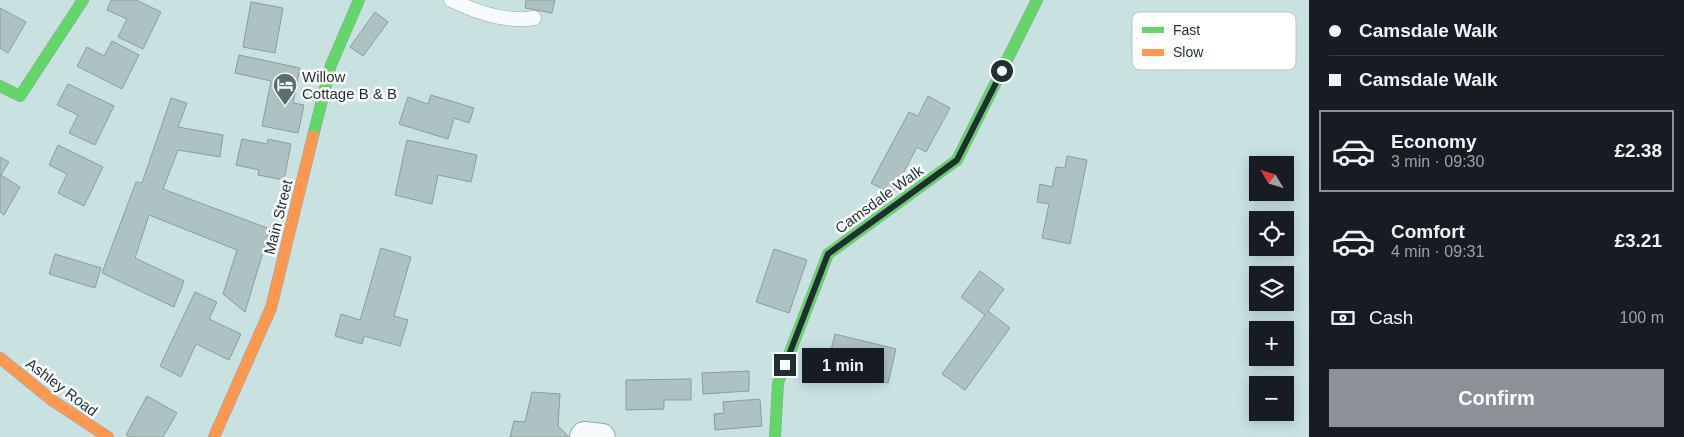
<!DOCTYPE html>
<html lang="en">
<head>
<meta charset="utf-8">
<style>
  :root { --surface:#171b24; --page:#20242c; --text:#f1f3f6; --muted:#9ea1a6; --line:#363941; --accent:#8c9099 }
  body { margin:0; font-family:Helvetica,sans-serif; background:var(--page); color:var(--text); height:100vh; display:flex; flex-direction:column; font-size:19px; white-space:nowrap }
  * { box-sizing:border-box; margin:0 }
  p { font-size:16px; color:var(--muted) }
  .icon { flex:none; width:28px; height:28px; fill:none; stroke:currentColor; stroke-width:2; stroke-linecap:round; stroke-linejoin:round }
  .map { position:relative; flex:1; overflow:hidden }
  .panel { display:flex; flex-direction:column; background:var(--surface); width:375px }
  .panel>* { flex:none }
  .banner { display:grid; align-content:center; height:110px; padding:0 20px; background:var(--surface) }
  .needle { width:32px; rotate:308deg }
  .buttons { position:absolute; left:1249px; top:156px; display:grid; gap:10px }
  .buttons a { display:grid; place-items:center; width:45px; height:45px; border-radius:0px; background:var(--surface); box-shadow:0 2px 12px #0003; font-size:25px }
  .end { position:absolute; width:22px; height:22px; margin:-11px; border:6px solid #1e3030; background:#fff; box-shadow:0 0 0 2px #fff }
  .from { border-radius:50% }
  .bubble { position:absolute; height:35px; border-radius:0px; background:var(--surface); box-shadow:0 2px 12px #0003; font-size:16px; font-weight:700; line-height:35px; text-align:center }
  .banner b { display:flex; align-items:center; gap:18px; height:48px; font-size:19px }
  .banner b+b { border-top:1px solid var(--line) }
  .banner i { width:12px; height:12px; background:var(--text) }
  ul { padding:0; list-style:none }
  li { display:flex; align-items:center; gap:15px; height:82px; margin:0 10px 8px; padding:0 10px; border:2px solid transparent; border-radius:0px }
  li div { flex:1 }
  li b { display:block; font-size:19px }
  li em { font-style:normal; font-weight:700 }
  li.selected { border-color:var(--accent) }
  li>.icon { width:45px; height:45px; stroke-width:1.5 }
  .pay { display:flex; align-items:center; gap:12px; height:55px; padding:0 20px; font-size:19px }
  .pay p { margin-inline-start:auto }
  .action { display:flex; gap:10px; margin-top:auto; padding:10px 20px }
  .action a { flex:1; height:58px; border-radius:0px; background:var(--accent); color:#fff; font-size:20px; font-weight:700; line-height:58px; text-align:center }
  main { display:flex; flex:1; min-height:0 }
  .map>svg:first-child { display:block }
  .building { fill:#adc2c2; stroke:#899d9d }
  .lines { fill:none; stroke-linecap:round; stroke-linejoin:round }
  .lane-casing { stroke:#93a7a8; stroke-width:15 }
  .street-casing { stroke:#93a7a8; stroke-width:28 }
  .fast-casing { stroke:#93a7a8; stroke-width:12 }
  .slow-casing { stroke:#93a7a8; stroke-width:12 }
  .lane { stroke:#f7fbfb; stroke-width:14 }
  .street { stroke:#f7fbfb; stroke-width:26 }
  .fast { stroke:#63d668; stroke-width:11 }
  .slow { stroke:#ff974d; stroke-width:11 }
  .route { stroke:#1e3030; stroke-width:6 }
  .labels { text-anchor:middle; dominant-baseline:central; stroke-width:5; stroke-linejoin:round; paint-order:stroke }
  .poi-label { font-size:15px; fill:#1e3030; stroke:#fff; text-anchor:start }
  .street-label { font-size:15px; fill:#1e3030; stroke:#fff }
  .key { fill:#fff; stroke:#bcc1c1; stroke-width:1 }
  .key-label { font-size:14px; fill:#1e3030 }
</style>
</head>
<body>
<main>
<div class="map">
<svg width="1309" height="437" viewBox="0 0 1309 437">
  <rect width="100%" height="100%" fill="#c8e2e2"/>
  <!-- building -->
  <path class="building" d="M111 0H136L161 12 143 49 118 37 127 19 107 10Z
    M526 0H555L552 13 525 8Z
    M251 2 283 8 275 53 243 47Z
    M0 8 26 22 8 53 0 48Z
    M375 12 388 22 363 56 350 47Z
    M112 41 139 55 122 89 77 66 87 47 104 56Z
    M239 55 300 68 293 103 304 105 298 133 262 126 271 81 235 73Z
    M68 84 114 106 95 145 69 133 78 115 57 105Z
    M431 95 474 108 469 123 454 118 448 139 399 124 408 97 428 104Z
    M928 96 950 108 926 152 917 147 892 194 871 183 909 112 918 116Z
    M171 98 187 103 178 127 223 135 220 157 178 150 163 189 270 229 245 312 223 294 237 250 149 215 135 258 184 281 174 307 102 273 136 182 142 183Z
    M242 139 267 144 268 139 291 144 284 180 258 175 259 170 236 165Z
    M407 140 477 155 471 182 438 175 432 204 395 195Z
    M58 145 103 167 84 206 58 193 67 174 49 165Z
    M1067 156 1087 160 1070 244 1042 238 1049 204 1037 202 1040 184 1052 187 1056 167 1065 168Z
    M0 157 9 162 1 175 20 187 4 215 0 212Z
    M381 248 411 257 394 316 408 320 400 346 364 336 362 344 335 336 341 314 360 320Z
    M774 249 807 260 789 313 756 302Z
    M55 254 101 268 95 288 49 274Z
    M980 271 1004 289 988 311 1010 328 965 390 942 374 985 315 961 297Z
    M195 292 217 302 209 319 241 334 229 360 196 344 181 377 160 366Z
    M835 334 896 349 888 383 827 367Z
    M749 371V391L703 394 702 373Z
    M691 379V400H664V409L626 410V380Z
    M532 392 560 394 558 426 569 437H510L514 421 525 422Z
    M147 396 177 413 163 437H129L126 435Z
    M760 399 762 426 715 430 714 414 724 413 723 402Z"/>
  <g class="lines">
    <defs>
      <path id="lane" d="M451 0C476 12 506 23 534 18"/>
      <path id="street" d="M583 437 584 435 602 437"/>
      <path id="fast" d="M0 86 20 96 83 0
        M313 136 331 65 359 0
        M775 437 778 383 828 254 957 160 1037 0"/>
      <path id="slow" d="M0 358 53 401 108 437
        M214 437 271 308 313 136"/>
    </defs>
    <!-- lane casing -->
    <use href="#lane" class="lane-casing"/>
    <!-- street casing -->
    <use href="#street" class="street-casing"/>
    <!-- fast casing -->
    <use href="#fast" class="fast-casing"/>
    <!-- slow casing -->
    <use href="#slow" class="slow-casing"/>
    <!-- lane -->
    <use href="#lane" class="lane"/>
    <!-- street -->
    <use href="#street" class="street"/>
    <!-- fast -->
    <use href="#fast" class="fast"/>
    <!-- slow -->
    <use href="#slow" class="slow"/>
  </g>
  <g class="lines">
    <!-- route -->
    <path class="route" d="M785 365 828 254 957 160 1002 71"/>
  </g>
  <!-- icons -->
  <defs>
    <symbol id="hotel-pin" viewBox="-11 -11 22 30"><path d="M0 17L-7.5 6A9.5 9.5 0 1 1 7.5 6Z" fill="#5a6e6e" stroke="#fff"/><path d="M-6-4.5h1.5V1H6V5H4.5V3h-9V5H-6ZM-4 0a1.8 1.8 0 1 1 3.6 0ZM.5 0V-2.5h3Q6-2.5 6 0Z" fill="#fff"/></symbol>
  </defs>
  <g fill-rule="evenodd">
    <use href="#hotel-pin" x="271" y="71" width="28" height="38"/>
  </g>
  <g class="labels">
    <!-- poi labels -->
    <g class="poi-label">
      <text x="302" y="76">Willow<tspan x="302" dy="17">Cottage B &amp; B</tspan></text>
    </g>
    <!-- street labels -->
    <g class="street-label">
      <text transform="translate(879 199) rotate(-36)">Camsdale Walk</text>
      <text transform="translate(278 217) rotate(-76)">Main Street</text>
      <text transform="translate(62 387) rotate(37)">Ashley Road</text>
    </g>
  </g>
  <!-- legend -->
  <rect x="1132" y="12" width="164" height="58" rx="8" class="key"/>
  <rect x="1142" y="27" width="22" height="6" fill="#63d668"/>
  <rect x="1142" y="49" width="22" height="7" fill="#ff974d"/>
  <g class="key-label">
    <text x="1173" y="35">Fast</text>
    <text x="1173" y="57">Slow</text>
  </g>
</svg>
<div class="buttons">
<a><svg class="needle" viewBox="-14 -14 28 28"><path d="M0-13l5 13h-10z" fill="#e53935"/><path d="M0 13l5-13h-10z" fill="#9ea1a6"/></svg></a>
<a><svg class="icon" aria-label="locate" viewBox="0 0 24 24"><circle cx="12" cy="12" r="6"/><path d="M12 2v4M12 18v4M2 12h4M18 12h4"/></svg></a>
<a><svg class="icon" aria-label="layers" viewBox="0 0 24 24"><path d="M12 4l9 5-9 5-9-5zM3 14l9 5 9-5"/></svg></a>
<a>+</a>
<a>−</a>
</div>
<i class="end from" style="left:1002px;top:71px"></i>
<i class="end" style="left:785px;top:365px"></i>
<div class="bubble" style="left:802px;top:348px;width:82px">1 min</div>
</div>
<section class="panel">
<div class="banner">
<b><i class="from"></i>Camsdale Walk</b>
<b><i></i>Camsdale Walk</b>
</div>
<ul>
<li class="selected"><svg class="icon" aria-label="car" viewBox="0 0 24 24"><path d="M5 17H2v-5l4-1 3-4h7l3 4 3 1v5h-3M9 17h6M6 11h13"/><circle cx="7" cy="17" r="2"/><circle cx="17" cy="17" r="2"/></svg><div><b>Economy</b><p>3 min · 09:30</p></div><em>£2.38</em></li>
<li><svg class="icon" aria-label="car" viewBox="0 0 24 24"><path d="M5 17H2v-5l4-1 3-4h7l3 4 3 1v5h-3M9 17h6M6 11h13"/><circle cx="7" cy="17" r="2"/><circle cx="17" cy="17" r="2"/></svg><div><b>Comfort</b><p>4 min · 09:31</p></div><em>£3.21</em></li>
</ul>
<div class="pay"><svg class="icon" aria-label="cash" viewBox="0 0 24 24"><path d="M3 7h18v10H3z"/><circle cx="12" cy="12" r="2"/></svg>Cash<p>100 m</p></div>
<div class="action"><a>Confirm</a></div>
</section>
</main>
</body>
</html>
